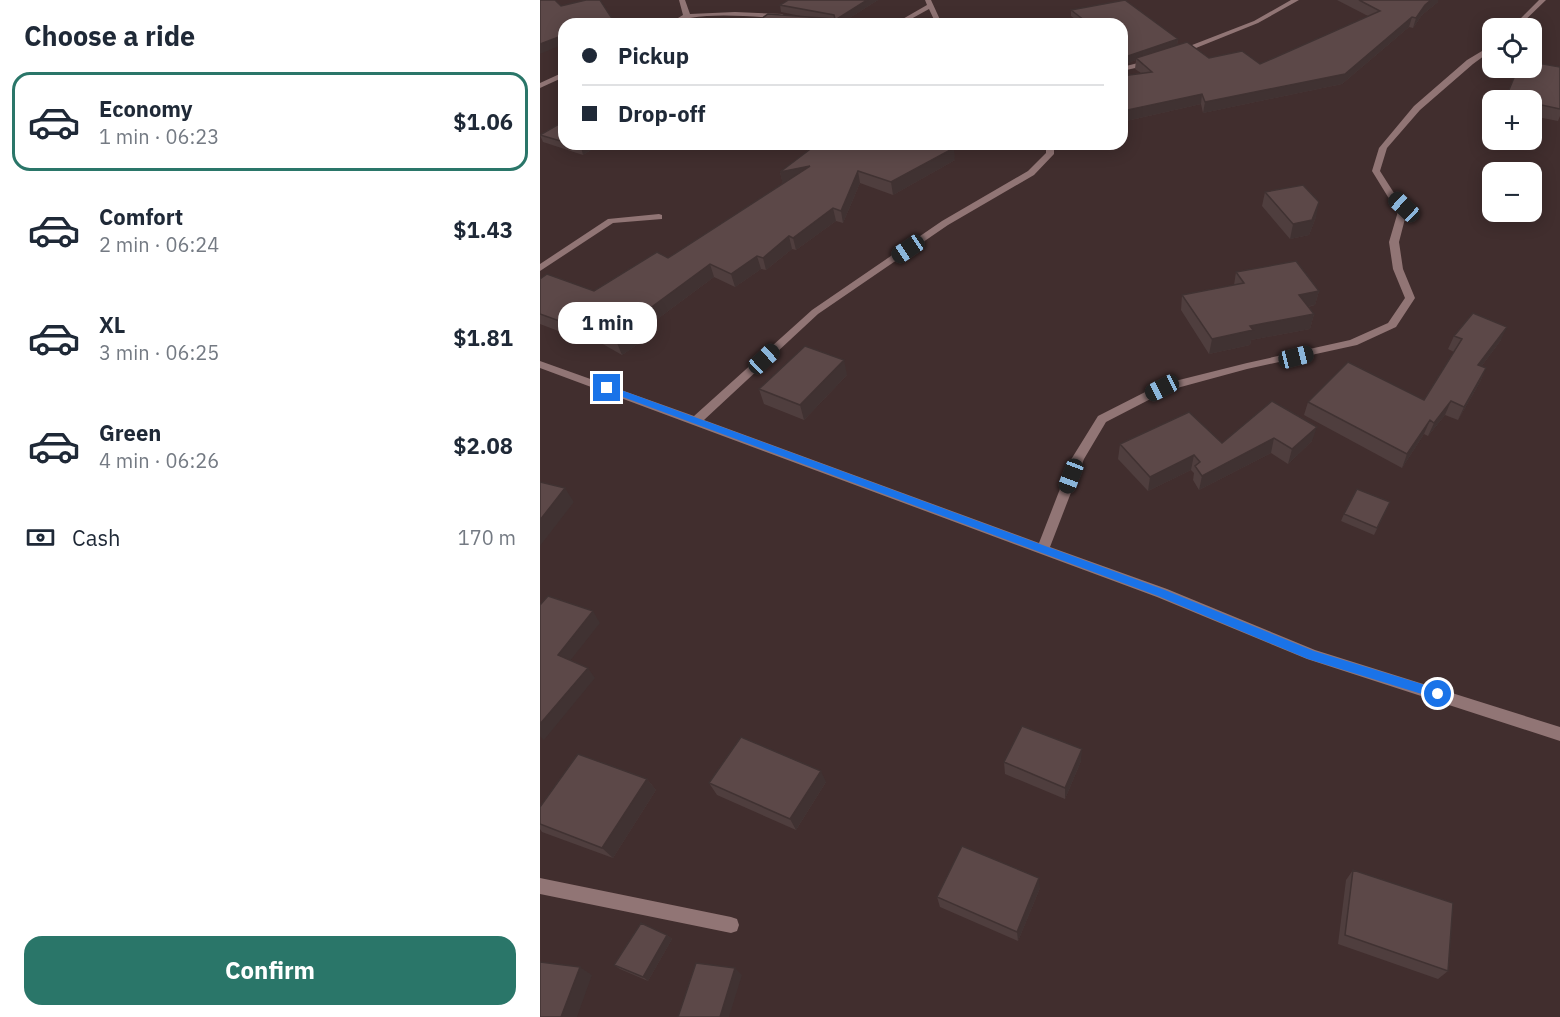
<!DOCTYPE html>
<html lang="en">
<head>
<meta charset="utf-8">
<style>
  :root { --surface:#fff; --page:#f6f6f7; --text:#1f2937; --muted:#747a83; --line:#e0e1e3; --accent:#2a7669 }
  body { margin:0; font-family:"IBM Plex Sans",sans-serif; background:var(--page); color:var(--text); height:100vh; display:flex; flex-direction:column; font-size:22px; white-space:nowrap }
  * { box-sizing:border-box; margin:0 }
  p { font-size:20px; color:var(--muted) }
  .icon { flex:none; width:33px; height:33px; fill:none; stroke:currentColor; stroke-width:2; stroke-linecap:round; stroke-linejoin:round }
  .map { position:relative; flex:1; overflow:hidden }
  .details { display:flex; flex-direction:column; background:var(--surface); width:540px }
  .details>* { flex:none }
  .hud { position:absolute; left:18px; top:18px; width:570px; height:132px; border-radius:18px; box-shadow:0 3px 15px #0003; display:grid; align-content:center; height:132px; padding:0 24px; background:var(--surface) }
  .tools { position:absolute; left:942px; top:18px; display:grid; gap:12px }
  .tools a { display:grid; place-items:center; width:60px; height:60px; border-radius:12px; background:var(--surface); box-shadow:0 3px 15px #0003; font-size:30px }
  .end { position:absolute; width:27px; height:27px; margin:-14px; border:8px solid #1a73e8; background:#fff; box-shadow:0 0 0 3px #fff }
  .from { border-radius:50% }
  .bubble { position:absolute; height:42px; border-radius:18px; background:var(--surface); box-shadow:0 3px 15px #0003; font-size:20px; font-weight:700; line-height:42px; text-align:center }
  .car { position:absolute; width:18px; height:36px; margin:-18px -9px; border-radius:8px; box-shadow:0 0 4px 2px #0007; background:linear-gradient(#222 24%,#8ab4d8 0 40%,#222 0 76%,#8ab4d8 0 86%,#222 0) }
  .hud b { display:flex; align-items:center; gap:21px; height:57px; font-size:22px }
  .hud b+b { border-top:2px solid var(--line) }
  .hud i { width:15px; height:15px; background:var(--text) }
  ul { padding:0; list-style:none }
  li { display:flex; align-items:center; gap:18px; height:99px; margin:0 12px 9px; padding:0 12px; border:3px solid transparent; border-radius:18px }
  li div { flex:1 }
  li b { display:block; font-size:22px }
  li em { font-style:normal; font-weight:700 }
  li.current { border-color:var(--accent) }
  li>.icon { width:54px; height:54px; stroke-width:1.5 }
  h2 { padding:0 24px; font-size:27px; line-height:72px }
  .pay { display:flex; align-items:center; gap:15px; height:66px; padding:0 24px; font-size:22px }
  .pay p { margin-inline-start:auto }
  .action { display:flex; gap:12px; margin-top:auto; padding:12px 24px }
  .action a { flex:1; height:69px; border-radius:18px; background:var(--accent); color:#fff; font-size:24px; font-weight:700; line-height:69px; text-align:center }
  main { display:flex; flex:1; min-height:0 }
  .map>svg:first-child { display:block }
  .lines { fill:none; stroke-linecap:round; stroke-linejoin:round }
  .street { fill:#917575; fill-rule:evenodd }
  .wall { fill:#4f3e3e }
  .shaded-wall { fill:#403232 }
  .building { fill:#5c4848; stroke:#403232; stroke-width:1.5 }
  .route { fill:#1a73e8 }
</style>
</head>
<body>
<main>
<section class="details">
<h2>Choose a ride</h2>
<ul>
<li class="current"><svg class="icon" aria-label="car" viewBox="0 0 24 24"><path d="M5 17H2v-5l4-1 3-4h7l3 4 3 1v5h-3M9 17h6M6 11h13"/><circle cx="7" cy="17" r="2"/><circle cx="17" cy="17" r="2"/></svg><div><b>Economy</b><p>1 min · 06:23</p></div><em>$1.06</em></li>
<li><svg class="icon" aria-label="car" viewBox="0 0 24 24"><path d="M5 17H2v-5l4-1 3-4h7l3 4 3 1v5h-3M9 17h6M6 11h13"/><circle cx="7" cy="17" r="2"/><circle cx="17" cy="17" r="2"/></svg><div><b>Comfort</b><p>2 min · 06:24</p></div><em>$1.43</em></li>
<li><svg class="icon" aria-label="car" viewBox="0 0 24 24"><path d="M5 17H2v-5l4-1 3-4h7l3 4 3 1v5h-3M9 17h6M6 11h13"/><circle cx="7" cy="17" r="2"/><circle cx="17" cy="17" r="2"/></svg><div><b>XL</b><p>3 min · 06:25</p></div><em>$1.81</em></li>
<li><svg class="icon" aria-label="car" viewBox="0 0 24 24"><path d="M5 17H2v-5l4-1 3-4h7l3 4 3 1v5h-3M9 17h6M6 11h13"/><circle cx="7" cy="17" r="2"/><circle cx="17" cy="17" r="2"/></svg><div><b>Green</b><p>4 min · 06:26</p></div><em>$2.08</em></li>
</ul>
<div class="pay"><svg class="icon" aria-label="cash" viewBox="0 0 24 24"><path d="M3 7h18v10H3z"/><circle cx="12" cy="12" r="2"/></svg>Cash<p>170 m</p></div>
<div class="action"><a>Confirm</a></div>
</section>
<div class="map">
<svg width="1020" height="1017" viewBox="0 0 1020 1017">
  <rect width="100%" height="100%" fill="#412e2e"/>
  <g class="lines">
    <!-- street -->
    <path class="street" d="M139 0H145L150 14 195 12 242 14 245 16 242 18C212 17 180 13 150 18 142 19 137 24 128 24L143 15Z
      M385 0H391L402 24H396L389 9 362 24H354L387 5Z
      M751 0H759L718 23 641 54 634 52 714 21Z
      M999 0H1006L977 28H971Z
      M952 45V50L933 64 880 110 847 148 840 171 854 193 868 207 859 242 863 269 875 298 856 327 817 345 707 369 626 391 566 422 544 459 510 547 627 589 775 650 1020 727V741L767 659 617 597 0 368V361L154 416 272 310 402 221 488 171 506 153V144H514V154L494 175 408 225 278 314 164 420 499 543 532 458 558 416 619 385 707 363 810 340 848 323 865 298 853 269 849 242 859 208 848 197 832 171 839 148 874 106 927 60Z
      M610 60H613V64L582 71V67Z
      M24 72V77L0 88V83Z
      M119 214 122 215V219L73 223 0 271V264L68 219Z
      M0 878 191 917 197 919 199 925 197 931 191 933 0 894Z"/>
  </g>
  <!-- wall -->
  <path class="wall" d="M248 0H338L300 24 241 12 240 5Z
    M585 0 638 39 637 45 647 42 669 58 702 51 720 64 828 16 797 0H898V2L882 15 873 28 869 27 802 84 663 113 661 104 582 122V76L601 73 595 69 596 60 588 63 582 58V24H541L531 16V10Z
    M1020 67V116L1018 121 992 116V100H965L978 68Z
    M24 121V144H60L43 155 3 142 0 135Z
    M415 160 353 195 320 183 303 223 296 221 256 250 252 249 226 270 221 269 195 287 174 277 112 323 116 332 82 355 47 335 42 340 0 324V279L54 291 128 258 243 184 240 172Z
    M725 192 776 217 769 235 750 239 722 206Z
    M696 272 779 291 775 305 768 307 774 314 770 329 711 340 710 345 669 354 641 310 642 295 694 285Z
    M914 336 961 340 941 367 946 368 940 382 918 420 905 415 888 436 884 434 862 468 764 415 768 402 884 400 914 352 908 349Z
    M307 375 264 420 224 404 219 389Z
    M732 401 772 441 748 464 731 453 659 490 653 480 654 473 651 470 608 491 578 459 580 444 682 443Z
    M850 502 834 535 801 521 804 514Z
    M541 761 525 799 465 774 464 762Z
    M107 779 116 790 73 858 2 832 0 829V807Z
    M286 782 256 830 177 795 169 783Z
    M813 870 908 971 898 979 798 944 806 880Z
    M500 888 478 941 400 907 397 897Z
    M127 935 132 939 108 981 80 969 74 965Z"/>
  <!-- shaded-wall -->
  <path class="shaded-wall" d="M327 0H338L300 24H289Z
    M891 0H898V2L882 15 873 28 876 18 885 5Z
    M872 17 869 27 802 84 663 113 665 102Z
    M24 35V44L0 54V44Z
    M638 39 637 46 596 58V60L588 63V56Z
    M662 94 661 104 582 122 583 111Z
    M46 144H60L43 155 41 147Z
    M414 148 415 160 353 195 351 182Z
    M270 166 243 185 240 172Z
    M318 171 320 183 303 223 301 211Z
    M779 202 776 217 769 235 750 239 753 224Z
    M293 208 296 221 256 250 253 238Z
    M249 236 252 249 226 270 223 258Z
    M217 256 221 269 195 287 191 274Z
    M170 264 174 277 112 323 116 332 82 355 77 343 101 315Z
    M779 291 775 305 755 309 759 295Z
    M774 314 770 329 711 340 710 345 669 354 672 339 710 326Z
    M41 323 47 335 42 340 36 327Z
    M967 327 961 340 932 379 938 365Z
    M304 360 307 375 264 420 260 405Z
    M946 368 940 382 918 420 924 407Z
    M911 401 905 415 888 436 894 423Z
    M890 420 884 434 862 468 867 454Z
    M777 427 772 441 748 464 752 449Z
    M734 438 731 453 659 490 662 476Z
    M654 455 651 470 608 491 610 477Z
    M25 488 34 502 0 546V520Z
    M53 611 60 623 26 666 18 655Z
    M48 668 55 678 4 740 0 736V724Z
    M542 749 541 761 525 799V788Z
    M281 771 286 782 256 830 250 819Z
    M107 779 116 790 73 858 62 848Z
    M499 878 500 888 478 941 477 932Z
    M127 935 132 939 108 981 103 977Z
    M40 967 52 975 37 1017H21Z
    M195 968 202 975 189 1017H180Z"/>
  <!-- building -->
  <path class="building" d="M0 0H15L21 6 46 0H60L75 23 69 24H24V35L0 44Z
    M248 0H327L289 24H214L228 14 295 19 294 15 240 5Z
    M585 0 638 39 588 56 582 51V24H549L531 10Z
    M819 0H891L885 5 876 18 872 17 805 74 665 102 662 94 583 111 582 109V76L612 72 596 58 647 42 669 58 702 51 720 64 840 11Z
    M992 62 1020 67V109L992 103V100H982L966 97 978 68H992Z
    M24 121V142L0 135Z
    M29 144H46L41 147Z
    M277 144H406L414 148 351 182 318 171 301 211 293 208 253 238 249 236 223 258 217 256 191 274 170 264 101 315 111 320 77 343 41 323 36 327 0 314V279L7 274 54 291 117 252 128 258 270 166 240 172Z
    M763 185 779 202 772 220 753 224 725 192Z
    M756 261 779 291 759 295 774 314 710 326 713 330 672 339 642 295 704 283 696 272Z
    M933 313 967 327 938 365 946 368 924 407 911 401 894 423 890 420 867 454 768 402 808 362 884 400 922 339 914 336Z
    M265 346 304 360 260 405 219 389Z
    M732 401 777 427 752 449 734 438 662 476 655 466 660 462 654 455 610 477 580 444 649 412 682 443Z
    M0 482 25 488 0 520Z
    M817 489 850 502 837 528 804 514Z
    M8 596 53 611 18 655 48 668 0 724V605Z
    M482 726 542 749 525 788 464 762Z
    M201 737 281 771 250 819 169 783Z
    M38 754 107 779 62 848 0 824V807Z
    M422 846 499 878 477 932 397 897Z
    M813 870 913 903 908 971 805 935Z
    M101 923 127 935 103 977 74 965Z
    M0 962 40 967 21 1017H0Z
    M156 963 195 968 180 1017H138Z"/>
  <!-- route -->
  <path class="route" d="M64 386H70L625 590 774 651 898 689 904 694 898 699 768 659 618 596 64 390Z"/>
</svg>
<div class="tools">
<a><svg class="icon" aria-label="locate" viewBox="0 0 24 24"><circle cx="12" cy="12" r="6"/><path d="M12 2v4M12 18v4M2 12h4M18 12h4"/></svg></a>
<a>+</a>
<a>−</a>
</div>
<i class="end from" style="left:898px;top:694px"></i>
<i class="end" style="left:67px;top:388px"></i>
<div class="bubble" style="left:18px;top:302px;width:99px">1 min</div>
<i class="car" style="left:864px;top:207px;rotate:313deg"></i>
<i class="car" style="left:368px;top:249px;rotate:236deg"></i>
<i class="car" style="left:756px;top:357px;rotate:76deg"></i>
<i class="car" style="left:224px;top:359px;rotate:47deg"></i>
<i class="car" style="left:622px;top:388px;rotate:243deg"></i>
<i class="car" style="left:531px;top:476px;rotate:201deg"></i>
<div class="hud">
<b><i class="from"></i>Pickup</b>
<b><i></i>Drop-off</b>
</div>
</div>
</main>
</body>
</html>
